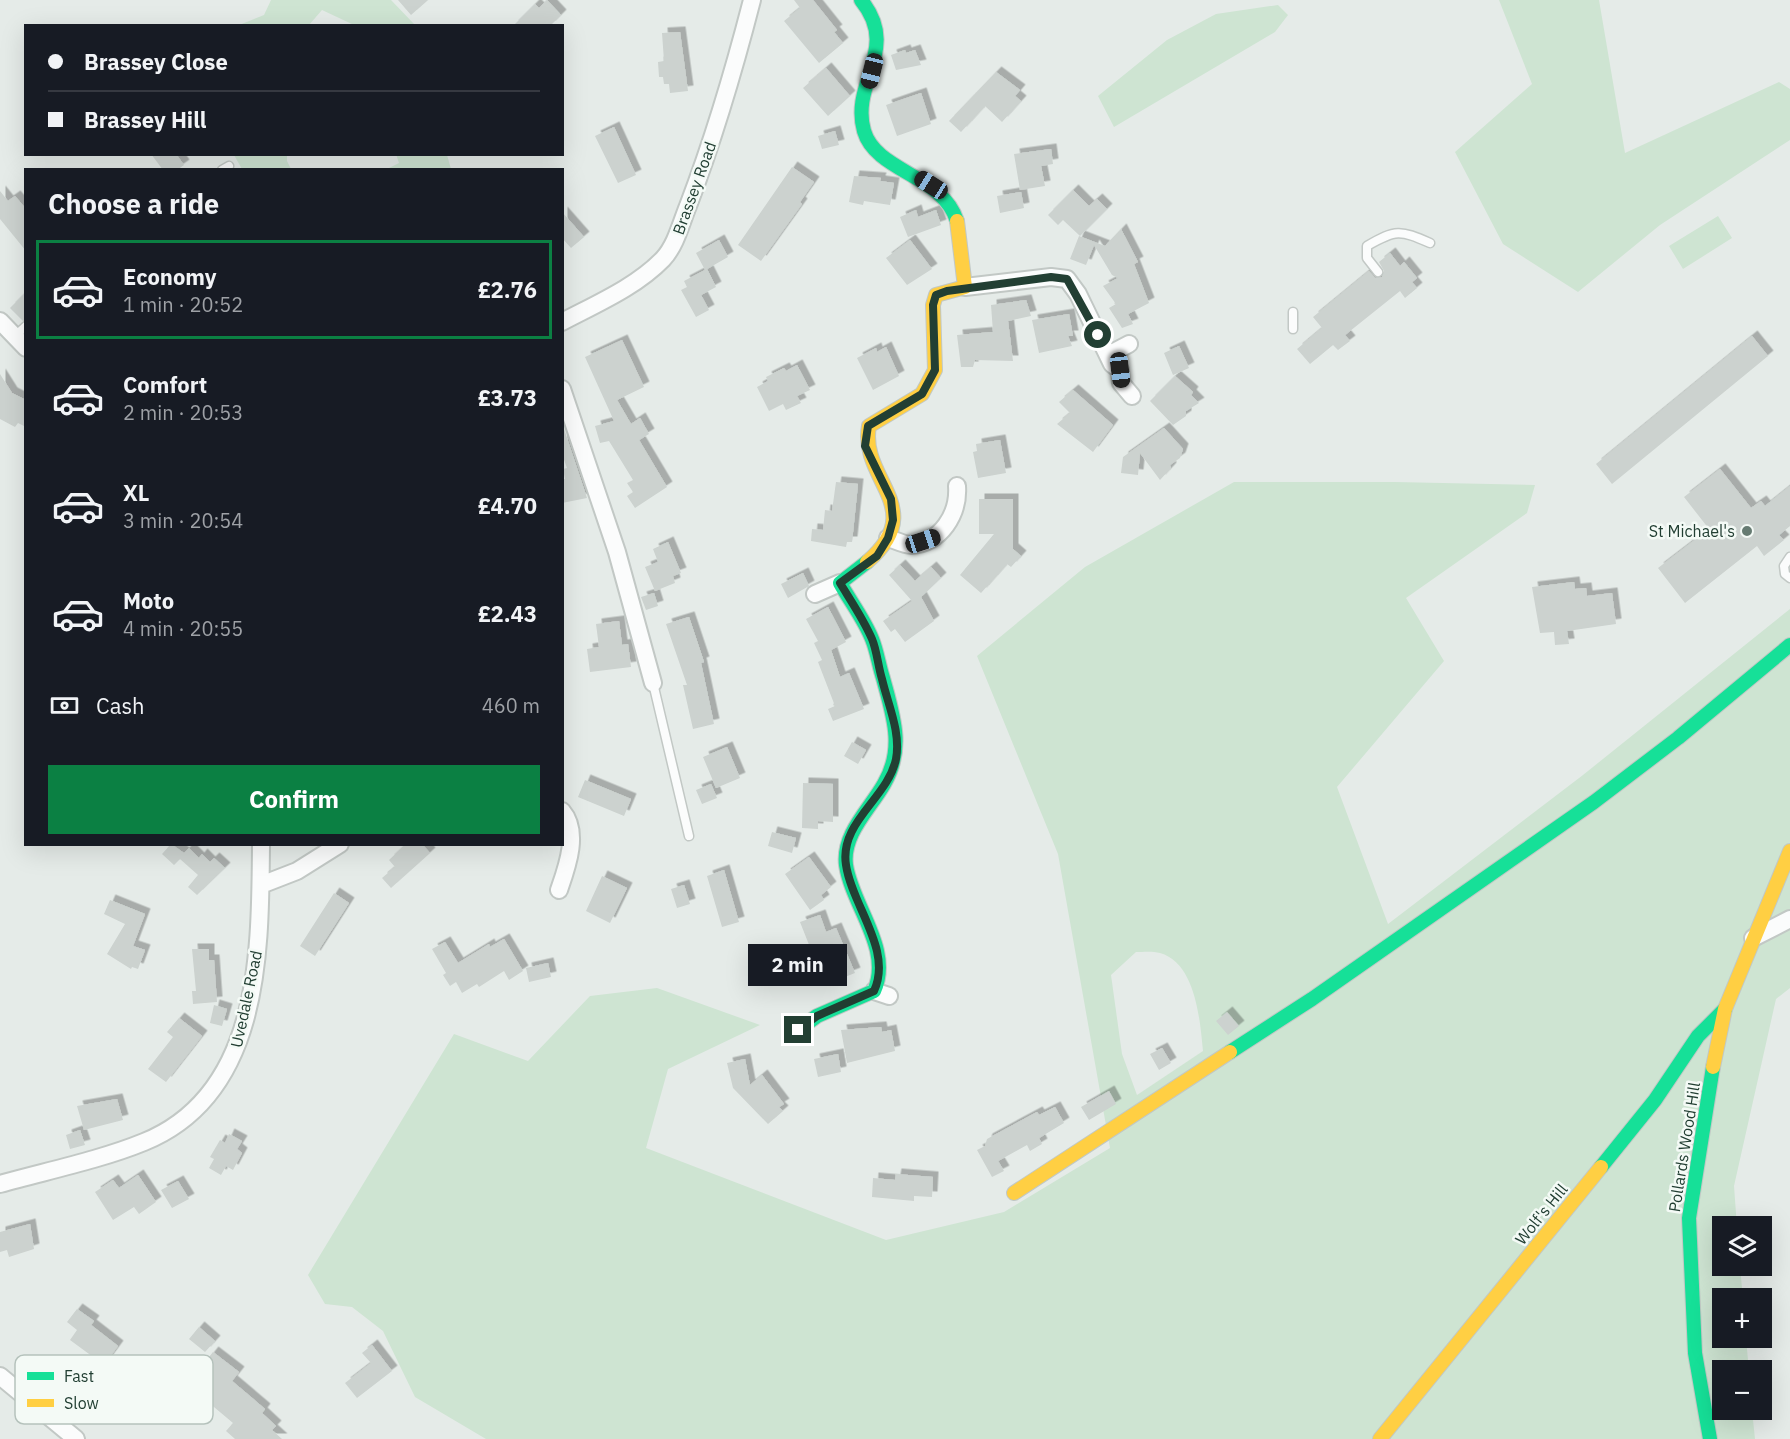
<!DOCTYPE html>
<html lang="en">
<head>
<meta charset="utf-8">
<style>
  :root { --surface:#171b24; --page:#20242c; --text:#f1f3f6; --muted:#9ea1a6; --line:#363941; --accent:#0b8043 }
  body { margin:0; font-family:"IBM Plex Sans",sans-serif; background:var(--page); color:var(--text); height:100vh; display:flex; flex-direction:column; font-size:22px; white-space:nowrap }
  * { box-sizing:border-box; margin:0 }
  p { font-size:20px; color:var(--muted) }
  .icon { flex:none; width:33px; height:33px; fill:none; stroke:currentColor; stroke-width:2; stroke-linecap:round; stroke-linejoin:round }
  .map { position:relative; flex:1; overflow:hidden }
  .details { position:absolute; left:24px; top:168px; width:540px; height:678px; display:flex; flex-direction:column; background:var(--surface); border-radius:0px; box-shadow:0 6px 24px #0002 }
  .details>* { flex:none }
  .hud { position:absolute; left:24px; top:24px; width:540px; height:132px; border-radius:0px; box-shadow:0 6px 24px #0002; display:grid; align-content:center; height:132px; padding:0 24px; background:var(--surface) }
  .buttons { position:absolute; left:1712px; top:1216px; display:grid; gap:12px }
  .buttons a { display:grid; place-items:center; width:60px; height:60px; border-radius:0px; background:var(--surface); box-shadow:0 6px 24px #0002; font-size:30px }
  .end { position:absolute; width:27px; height:27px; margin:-14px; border:8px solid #223f33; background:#fff; box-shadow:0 0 0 3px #fff }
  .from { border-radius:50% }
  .bubble { position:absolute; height:42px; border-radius:0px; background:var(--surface); box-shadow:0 6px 24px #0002; font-size:20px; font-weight:700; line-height:42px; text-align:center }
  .car { position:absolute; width:18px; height:36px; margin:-18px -9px; border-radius:8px; box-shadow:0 0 4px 2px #0007; background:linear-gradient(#222 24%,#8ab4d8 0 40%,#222 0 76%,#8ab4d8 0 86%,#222 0) }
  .hud b { display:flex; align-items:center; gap:21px; height:57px; font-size:22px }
  .hud b+b { border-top:2px solid var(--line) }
  .hud i { width:15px; height:15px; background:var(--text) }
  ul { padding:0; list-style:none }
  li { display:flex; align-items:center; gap:18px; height:99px; margin:0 12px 9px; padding:0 12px; border:3px solid transparent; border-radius:0px }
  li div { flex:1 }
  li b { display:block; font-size:22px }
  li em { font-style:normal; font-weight:700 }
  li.selected { border-color:var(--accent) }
  li>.icon { width:54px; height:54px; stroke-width:1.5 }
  h2 { padding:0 24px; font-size:27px; line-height:72px }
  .pay { display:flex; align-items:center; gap:15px; height:66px; padding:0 24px; font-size:22px }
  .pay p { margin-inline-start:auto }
  .cta { display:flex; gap:12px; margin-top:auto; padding:12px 24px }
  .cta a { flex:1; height:69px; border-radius:0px; background:var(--accent); color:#fff; font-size:24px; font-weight:700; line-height:69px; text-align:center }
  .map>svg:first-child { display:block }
  .green { fill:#cee4d2; fill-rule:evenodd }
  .building { fill:#ccd2cf; filter:url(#shadow) }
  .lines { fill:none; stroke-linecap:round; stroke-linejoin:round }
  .lane-casing { stroke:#c2c8c5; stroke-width:11 }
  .street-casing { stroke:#c2c8c5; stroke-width:20 }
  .fast-casing { stroke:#c1c8c5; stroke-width:16 }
  .slow-casing { stroke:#c1c8c5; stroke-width:16 }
  .lane { stroke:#fbfcfc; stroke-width:8 }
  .street { stroke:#fbfcfc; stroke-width:16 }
  .fast { stroke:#16e098; stroke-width:14 }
  .slow { stroke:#ffcf43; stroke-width:14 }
  .route { stroke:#223f33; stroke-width:8 }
  .poi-dot { fill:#667b72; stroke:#f4faf6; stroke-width:2 }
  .labels { text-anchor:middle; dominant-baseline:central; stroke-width:5; stroke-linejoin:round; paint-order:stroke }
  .street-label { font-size:16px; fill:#223f33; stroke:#f4faf6 }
  .poi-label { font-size:16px; fill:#223f33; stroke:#f4faf6; text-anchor:end }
  .key { fill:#f4faf6; stroke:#b5c2bc; stroke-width:1.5 }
  .key-label { font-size:16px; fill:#223f33 }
</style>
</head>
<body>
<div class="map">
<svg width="1790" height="1439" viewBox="0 0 1790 1439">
  <defs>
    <filter id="shadow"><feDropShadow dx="5.5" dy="-5.5" stdDeviation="0" flood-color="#0004"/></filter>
  </defs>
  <rect width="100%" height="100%" fill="#e5ebe8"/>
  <!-- green -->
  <path class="green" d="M271 0H391L415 25H354L322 10 309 25H239L264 15Z
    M1499 0H1599L1625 153 1779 82 1790 89V140L1660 225 1578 292 1503 244 1455 152 1532 84Z
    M1278 5 1288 15 1275 32 1114 127 1098 96 1167 40 1216 14Z
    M396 154 447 155 451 169H387L399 163Z
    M234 155H287V161L291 169H242Z
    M1718 216 1732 238 1683 269 1669 246Z
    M1234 482H1395L1535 485 1527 513 1406 598 1444 661 1337 787 1388 924 1583 775 1790 609V988L1776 999 1734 1186 1737 1227H1722V1266H1740L1743 1299H1722V1338H1746L1749 1371H1722V1410H1752L1755 1439H486L415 1397 383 1331 352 1307 325 1304 308 1275 454 1034 528 1061 590 996 657 988 760 1025 668 1069 646 1148 886 1240 1004 1212 1110 1148 1058 854 977 656 1085 567ZM1136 952C1143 952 1153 951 1160 953 1196 963 1200 1021 1203 1051L1137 1095 1122 1054 1111 975Z"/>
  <!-- building -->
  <path class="building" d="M398 0H428L411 15Z
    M547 0 561 15 550 26H513L535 4 539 8Z
    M794 0H813L837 30 834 32 843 43 819 63 784 21 800 8Z
    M680 32 688 91 670 93 669 84H664L663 77H659L658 62 664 61 662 33Z
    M905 50 906 53 915 50 921 65 896 70 891 55Z
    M826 68 850 96 828 116 803 88Z
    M996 72 1020 90 1015 96 1021 101 1002 122 985 106 961 132 949 121Z
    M921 93 931 124 897 136 886 105Z
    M614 127 636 175 618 183 595 136Z
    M835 131 839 145 822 149 818 136Z
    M1051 149 1053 164 1041 166 1045 186 1020 190 1014 154Z
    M151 154H176L184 165 177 170H163Z
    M792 167 814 182 800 202 802 204 761 261 738 245Z
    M854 176 881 178 880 181 894 183 890 205 864 201 863 205 849 202Z
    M1073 190 1089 206 1097 199 1107 209 1080 236 1063 220 1058 225 1048 215Z
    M0 191 8 201 15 196 26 209V251L0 219Z
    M1021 192 1024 208 1000 213 997 196Z
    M916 210 918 217 936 210 941 225 908 237 900 217Z
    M562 212 584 237 571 248 562 238Z
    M1121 229 1138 262 1134 264 1149 303 1128 314 1133 324 1122 328 1109 308 1116 304 1103 286 1118 278 1112 275 1094 245 1086 265 1070 259 1079 236 1105 246Z
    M719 240 728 257 707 269 716 287 701 295 709 310 696 317 681 290 687 287 684 281 705 270 696 253Z
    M910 240 932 269 907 285 886 258Z
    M1390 253 1400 266 1404 262 1417 278 1412 282 1417 288 1405 298 1400 291 1345 335 1350 341 1338 350 1333 345 1310 364 1297 349 1322 328 1313 317 1369 271 1375 278 1382 277 1384 271 1379 262Z
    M26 292V320L23 321 10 308Z
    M1026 300 1031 316 1008 321 1013 361 975 360 973 367H961L957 335 993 332 991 305Z
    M1069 314 1073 336H1068L1072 346 1039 353 1032 320Z
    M1752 336 1768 356 1612 484 1596 464Z
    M622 340 644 387 617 400 631 424 640 418 649 434 639 440 667 487 635 508 627 496 633 492 627 483 633 480 609 441 600 443 595 426 614 421 585 357Z
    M1179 346 1189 368 1173 375 1164 353Z
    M886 347 899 376 873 390 857 358 876 348 877 352Z
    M797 365 810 390 797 396 801 403 786 410 783 404 769 411 757 387 768 381 766 377 784 368 786 371Z
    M0 374 12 393 26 400V427L18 423 15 427 0 419Z
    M1175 376 1193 392 1191 395 1199 403 1186 411V416L1173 425 1150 401Z
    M1073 390 1113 425 1093 452 1057 424 1070 413 1059 402Z
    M562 423 587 498 562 503V479H565L563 469 567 468 562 454Z
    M1164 428 1183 449 1180 458 1170 465 1171 468 1160 480 1140 453 1138 475 1121 473 1123 457Z
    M1000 440 1006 473 978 478 973 452 977 451 976 444Z
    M1720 469 1751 508 1761 501 1765 506 1790 486V526L1779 535 1784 540 1764 556 1757 546 1685 603 1658 568 1709 529 1684 497Z
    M836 482 858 484 852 542H847L846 547 811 541 812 529 823 530 825 510 832 511Z
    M979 499H1013V549L1021 556 1011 567 1007 564 981 593 960 575 994 534H979Z
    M668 542 681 573 673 576 675 583 655 591 645 567 658 562 653 549Z
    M900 565 915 581 931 567 941 578 921 597 934 621 905 642 895 629 891 632 883 621 912 601 889 575Z
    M803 573 809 586 788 598 781 584Z
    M1574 582 1575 589 1586 588 1587 596 1612 593 1616 624 1567 631 1569 644 1555 645 1554 632 1540 633 1532 587Z
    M654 593 658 606 646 610 641 597Z
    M828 607 846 642 831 650 840 677 849 673 864 709 833 721 828 709 835 706 818 662 822 660 814 643 818 641 806 619Z
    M689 617 704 662 701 663 714 724 693 729 683 685H687L666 624Z
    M619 621 622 645 628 644 631 667 590 672 587 649 599 647 596 624Z
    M852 742 866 750 858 764 844 756Z
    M727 747 740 778 716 788 703 757Z
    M585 780 631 799 624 816 578 797Z
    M803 783 833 784V822L818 821V829L802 828Z
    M711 784 717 798 702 804 696 790Z
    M772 832 796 838 792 853 768 846Z
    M171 844 184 853 189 848 199 858 202 854 210 862 214 858 225 868 197 895 188 887 198 875 180 859 174 865 162 854Z
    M406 844H422L430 853 391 888 382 878 395 867 389 860Z
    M809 857 831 887 821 895 824 900 810 910 785 874Z
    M724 870 739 922 722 927 707 876Z
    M602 876 627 888 610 923 586 911Z
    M684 885 690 904 677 908 671 889Z
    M334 893 349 903 315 956 300 946Z
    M110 900 145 914 133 946 145 950 138 969 132 967 131 969 107 954 125 924 104 914Z
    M820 915 826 932 836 928 855 973 832 982 823 957 815 960 800 922Z
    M504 939 523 971 509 980 504 971 479 987 477 984 462 993 456 982 450 986 443 975 446 973 432 949 445 942 458 963 489 944 490 947Z
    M192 949H209V960H214L217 1002 193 1004 192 991H196Z
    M548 963 551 977 529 982 526 968Z
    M214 1005 227 1009 222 1026 210 1023Z
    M1227 1012 1239 1026 1228 1035 1216 1021Z
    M179 1018 202 1036 166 1082 148 1069 173 1037 167 1032Z
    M881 1027 882 1032 891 1030 895 1051 847 1063 841 1030Z
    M1162 1048 1171 1063 1159 1070 1150 1054Z
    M838 1054 841 1072 818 1077 814 1059Z
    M745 1059 750 1085 762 1075 784 1104 779 1107 783 1111 768 1124 733 1088 727 1063Z
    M1109 1091 1116 1104 1089 1120 1081 1107Z
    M117 1099 123 1120 84 1130 77 1106Z
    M1055 1107 1064 1123 1039 1138 1042 1144 1030 1151 1027 1145 998 1161 1004 1171 992 1177 977 1150 985 1146 987 1139 1037 1112 1039 1115Z
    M80 1130 85 1145 70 1149 66 1135Z
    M229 1134 242 1141 237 1149 242 1153 233 1170 226 1166 221 1175 209 1168 214 1159 210 1157 220 1140 225 1143Z
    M896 1174 933 1177 932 1197 914 1196V1201L872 1197 873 1178 895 1180Z
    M138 1175 156 1202 139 1214 134 1207 113 1220 95 1192 113 1180 119 1188Z
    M178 1181 189 1199 172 1208 161 1190Z
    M30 1224 34 1249 9 1257 7 1250 0 1252V1232Z
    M77 1309 94 1321 91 1325 118 1346 104 1365 70 1340 77 1330 67 1322Z
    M199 1327 215 1341 205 1352 189 1339Z
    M372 1345 392 1371 357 1398 345 1383 371 1363 362 1353Z
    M213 1352 239 1372 232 1381 265 1409 262 1413 276 1426 272 1430 282 1439H235L226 1431 233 1423 208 1402 204 1408 175 1385 186 1370 194 1376Z"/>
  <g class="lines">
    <defs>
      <path id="lane" d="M222 170 229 166
        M1378 272 1367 258V246C1396 229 1400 230 1430 243
        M1293 329V312
        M15 336 26 326
        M1790 557 1784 566 1785 574 1790 578
        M653 683 689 836"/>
      <path id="street" d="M965 287 1051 277 1067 279 1078 294 1112 364 1120 370 1121 383 1132 396
        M0 321 26 348
        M562 322C596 304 636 287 663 259 676 245 681 223 688 206 714 138 734 70 752 0
        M1108 355 1129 344
        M562 389 617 552 653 683
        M888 538C895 540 904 545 911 545 941 543 959 514 957 486
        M815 594 840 583
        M261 885 297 871 340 844
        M559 890C567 867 580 832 562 811
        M1753 938 1790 919
        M874 991 889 996
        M0 1184C46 1171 100 1160 144 1142 262 1094 260 951 261 844
        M0 1376 76 1439"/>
      <path id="fast" d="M861 0C901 49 850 82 864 131 876 172 943 175 957 221
        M798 1030 817 1016 874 991C893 949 852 906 846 865 842 834 870 809 884 784 905 748 893 715 883 678 879 666 877 651 872 639 864 619 850 601 840 583L867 562
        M1230 1052 1312 999 1594 802 1678 738 1790 645
        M1601 1167 1655 1100 1698 1036 1725 1009
        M1710 1439 1695 1353 1689 1218 1713 1067"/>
      <path id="slow" d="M867 562C930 508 859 480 869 426L922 394 935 370 933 305 936 295 965 287 957 221
        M1713 1067 1725 1009 1790 851
        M1014 1193 1230 1052
        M1380 1439 1601 1167"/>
    </defs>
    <!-- lane casing -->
    <use href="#lane" class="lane-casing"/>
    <!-- street casing -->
    <use href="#street" class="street-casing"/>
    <!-- fast casing -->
    <use href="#fast" class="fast-casing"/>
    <!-- slow casing -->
    <use href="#slow" class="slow-casing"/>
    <!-- lane -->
    <use href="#lane" class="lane"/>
    <!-- street -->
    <use href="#street" class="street"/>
    <!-- fast -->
    <use href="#fast" class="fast"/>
    <!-- slow -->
    <use href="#slow" class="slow"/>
  </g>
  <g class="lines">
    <!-- route -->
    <path class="route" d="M798 1030 817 1016 874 991C893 950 852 906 846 865 839 822 888 798 896 759 901 732 888 705 882 679 878 666 877 651 872 639 864 620 851 601 840 583L877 556 888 538 893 520 891 499 865 446 868 426 922 394 935 370 933 305 936 295 947 291 1051 277 1067 279 1098 335"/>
  </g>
  <!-- markers -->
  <circle class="poi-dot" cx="1747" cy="531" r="6"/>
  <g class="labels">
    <!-- street labels -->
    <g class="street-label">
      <text transform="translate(694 188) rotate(-70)">Brassey Road</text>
      <text transform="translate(246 999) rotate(-78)">Uvedale Road</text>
      <text transform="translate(1684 1147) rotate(-81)">Pollards Wood Hill</text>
      <text transform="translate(1541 1214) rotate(-51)">Wolf's Hill</text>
    </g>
    <!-- poi labels -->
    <g class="poi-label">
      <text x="1735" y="531">St Michael's</text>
    </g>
  </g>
  <!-- legend -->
  <rect x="15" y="1355" width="198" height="69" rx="9" class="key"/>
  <rect x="27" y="1372" width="27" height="8" fill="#16e098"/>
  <rect x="27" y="1399" width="27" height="8" fill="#ffcf43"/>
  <g class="key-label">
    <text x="64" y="1382">Fast</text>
    <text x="64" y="1409">Slow</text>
  </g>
</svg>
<div class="buttons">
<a><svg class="icon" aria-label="layers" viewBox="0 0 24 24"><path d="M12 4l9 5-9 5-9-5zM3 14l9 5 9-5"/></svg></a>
<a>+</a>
<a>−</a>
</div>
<i class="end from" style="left:1098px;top:335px"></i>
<i class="end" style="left:798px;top:1030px"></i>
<div class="bubble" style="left:748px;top:944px;width:99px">2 min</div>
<i class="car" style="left:872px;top:71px;rotate:194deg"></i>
<i class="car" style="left:931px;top:185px;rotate:302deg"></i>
<i class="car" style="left:1120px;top:370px;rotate:173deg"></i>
<i class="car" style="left:923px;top:541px;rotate:72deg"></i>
<div class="hud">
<b><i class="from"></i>Brassey Close</b>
<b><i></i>Brassey Hill</b>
</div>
<section class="details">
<h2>Choose a ride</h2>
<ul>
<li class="selected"><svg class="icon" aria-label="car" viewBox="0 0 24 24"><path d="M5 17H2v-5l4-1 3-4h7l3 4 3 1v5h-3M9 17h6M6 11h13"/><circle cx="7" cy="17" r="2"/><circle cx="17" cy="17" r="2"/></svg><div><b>Economy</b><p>1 min · 20:52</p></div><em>£2.76</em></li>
<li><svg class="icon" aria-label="car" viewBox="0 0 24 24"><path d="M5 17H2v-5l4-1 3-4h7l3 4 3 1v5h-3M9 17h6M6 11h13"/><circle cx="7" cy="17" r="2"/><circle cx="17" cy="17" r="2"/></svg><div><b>Comfort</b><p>2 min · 20:53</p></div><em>£3.73</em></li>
<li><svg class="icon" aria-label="car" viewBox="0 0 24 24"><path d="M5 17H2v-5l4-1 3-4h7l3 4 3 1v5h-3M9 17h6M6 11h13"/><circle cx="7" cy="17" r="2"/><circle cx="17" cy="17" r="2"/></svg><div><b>XL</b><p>3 min · 20:54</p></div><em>£4.70</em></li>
<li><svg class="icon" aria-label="car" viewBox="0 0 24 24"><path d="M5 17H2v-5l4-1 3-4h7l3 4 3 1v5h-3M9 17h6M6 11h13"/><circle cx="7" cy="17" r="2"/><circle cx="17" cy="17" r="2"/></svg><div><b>Moto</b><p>4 min · 20:55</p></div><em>£2.43</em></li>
</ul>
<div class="pay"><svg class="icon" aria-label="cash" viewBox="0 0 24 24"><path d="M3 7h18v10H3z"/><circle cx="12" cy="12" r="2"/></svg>Cash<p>460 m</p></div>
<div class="cta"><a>Confirm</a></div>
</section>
</div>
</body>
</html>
